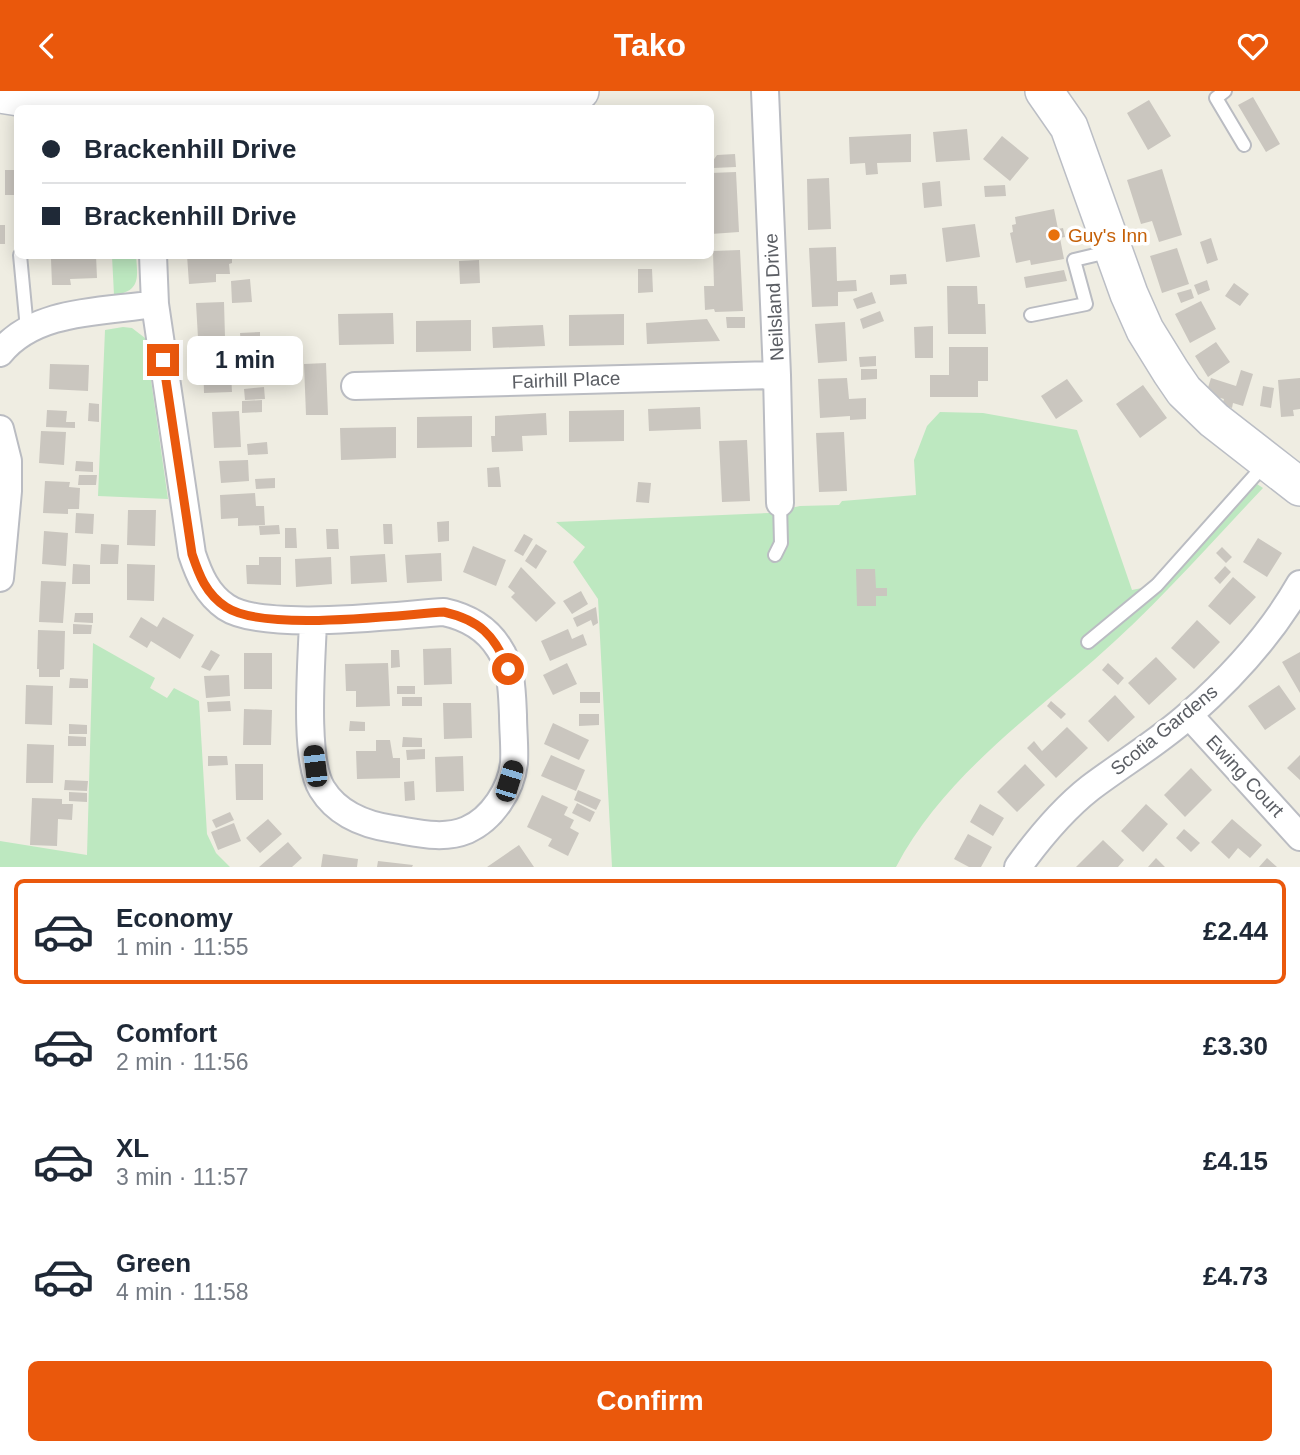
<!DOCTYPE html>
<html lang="en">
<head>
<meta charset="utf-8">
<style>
  :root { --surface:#fff; --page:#f2f2f3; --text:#1f2937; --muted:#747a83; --line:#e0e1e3; --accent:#ea580c }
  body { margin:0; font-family:Helvetica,sans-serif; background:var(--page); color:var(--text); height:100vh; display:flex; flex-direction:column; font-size:26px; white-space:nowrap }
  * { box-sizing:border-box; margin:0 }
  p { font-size:23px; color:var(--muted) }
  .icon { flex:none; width:38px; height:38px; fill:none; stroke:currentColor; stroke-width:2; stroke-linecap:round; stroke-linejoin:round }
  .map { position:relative; height:776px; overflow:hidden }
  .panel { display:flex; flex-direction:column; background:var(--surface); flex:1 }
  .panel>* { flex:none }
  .hud { position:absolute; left:14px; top:14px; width:700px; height:154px; border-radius:10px; box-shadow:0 4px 18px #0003; display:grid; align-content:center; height:154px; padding:0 28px; background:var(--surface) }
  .end { position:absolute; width:32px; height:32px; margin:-16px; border:9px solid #ea580c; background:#fff; box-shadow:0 0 0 4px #fff }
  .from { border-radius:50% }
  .bubble { position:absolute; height:49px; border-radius:10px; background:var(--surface); box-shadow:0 4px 18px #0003; font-size:23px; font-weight:700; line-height:49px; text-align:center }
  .car { position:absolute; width:21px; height:42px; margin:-21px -10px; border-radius:9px; box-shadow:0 0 5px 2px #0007; background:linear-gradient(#222 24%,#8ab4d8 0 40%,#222 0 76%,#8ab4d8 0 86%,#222 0) }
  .hud b { display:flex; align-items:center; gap:24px; height:66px; font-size:26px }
  .hud b+b { border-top:2px solid var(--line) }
  .hud i { width:18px; height:18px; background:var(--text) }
  ul { padding:12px 0 0; list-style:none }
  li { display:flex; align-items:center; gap:21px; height:105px; margin:0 14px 10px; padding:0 14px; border:4px solid transparent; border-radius:10px }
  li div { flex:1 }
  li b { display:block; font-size:26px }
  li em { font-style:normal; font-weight:700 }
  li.on { border-color:var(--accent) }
  li>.icon { width:63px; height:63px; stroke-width:1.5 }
  .primary-button { display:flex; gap:14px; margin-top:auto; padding:14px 28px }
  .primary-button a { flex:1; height:80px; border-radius:10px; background:var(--accent); color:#fff; font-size:28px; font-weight:700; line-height:80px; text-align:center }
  header { display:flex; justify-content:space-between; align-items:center; height:91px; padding:0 28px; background:var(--accent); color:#fff; font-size:32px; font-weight:700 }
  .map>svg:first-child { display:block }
  .green { fill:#bde8c0 }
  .building { fill:#cac6bf }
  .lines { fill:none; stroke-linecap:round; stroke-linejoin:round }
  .lane-casing { stroke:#babcc2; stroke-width:16 }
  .street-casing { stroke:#babcc2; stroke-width:30 }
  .secondary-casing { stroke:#bbbec5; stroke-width:40 }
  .lane { stroke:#fff; stroke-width:12 }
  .street { stroke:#fff; stroke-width:26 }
  .secondary { stroke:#fff; stroke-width:37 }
  .route { stroke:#ea580c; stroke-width:9 }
  .food-dot { fill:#e8710a; stroke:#fff; stroke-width:2.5 }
  .labels { text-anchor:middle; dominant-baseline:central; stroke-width:7; stroke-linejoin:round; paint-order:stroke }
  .food-label { font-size:19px; fill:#c56008; stroke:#fff; text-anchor:start }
  .street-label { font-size:19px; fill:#5b5e64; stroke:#fff }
</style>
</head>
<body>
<header><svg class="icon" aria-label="back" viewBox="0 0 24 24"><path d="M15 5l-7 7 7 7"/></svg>Tako<svg class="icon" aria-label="heart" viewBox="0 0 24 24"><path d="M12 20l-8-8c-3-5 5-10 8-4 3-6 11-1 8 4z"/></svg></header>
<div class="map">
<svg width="1300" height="776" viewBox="0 0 1300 776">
  <rect width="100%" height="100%" fill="#efede2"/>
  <!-- green -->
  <path class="green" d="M112 165H136C138 188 140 200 114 204Z
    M123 236 132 237 145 247 168 408 98 405 105 239Z
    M940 321 983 322 1077 339 1132 499 1157 494 1251 389 1263 397C1208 455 1155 516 1094 569 1023 631 941 690 896 776H612L598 508 573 471 585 456 556 431 769 422 800 415 839 414 842 410 916 404 914 369 927 335Z
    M93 552 155 587 150 597 167 607 174 597 199 610 207 743 216 762 230 776H0V750L87 764Z"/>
  <!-- building -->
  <path class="building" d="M1253 6 1280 53 1266 61 1238 14Z
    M1149 9 1171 45 1148 59 1127 22Z
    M967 38 970 69 936 71 933 41Z
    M911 43V71L877 72 878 83 866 84 865 72 850 73 849 46Z
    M1002 45 1029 67 1010 90 983 68Z
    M735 63 736 76 713 77 712 71 717 64Z
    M1162 78 1182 144 1159 151 1152 130 1141 133 1127 89Z
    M5 79H18V104H5Z
    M736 81 739 141 711 143 710 82Z
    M829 87 831 138 808 139 807 88Z
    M940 90 942 115 924 117 922 92Z
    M1005 94 1006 105 985 106 984 95Z
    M1054 118 1058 138 1063 137 1065 146 1060 147 1064 168 1031 174 1030 169 1016 172 1010 142 1013 141 1012 134 1016 133 1015 126Z
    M975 133 980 166 946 171 942 137Z
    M0 134H5V153H0Z
    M1211 147 1218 169 1207 173 1200 151Z
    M836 156 837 190 856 189 857 200 838 201V215L812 216 809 157Z
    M1177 157 1189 193 1162 202 1150 165Z
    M740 159 743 220 715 221 714 218 705 219 704 195H714L713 160Z
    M63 164H96L97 187 70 188 71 194H52L51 168H63Z
    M187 164H232V172L229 173 230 183H216V191L189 193Z
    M479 169 480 192 460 193 459 170Z
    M638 178H652L653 201 638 202Z
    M1064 179 1067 190 1026 197 1024 186Z
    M906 183 907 193 890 194V184Z
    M250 188 252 211 232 212 231 190Z
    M1207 189 1210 199 1198 204 1194 194Z
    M1234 192 1249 203 1240 215 1225 205Z
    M947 195H977L978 213H985L986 243H948Z
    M1191 198 1194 207 1181 212 1177 202Z
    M872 201 876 212 857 218 853 208Z
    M1201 210 1216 238 1190 252 1175 223Z
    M224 211 225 246 198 247 196 212Z
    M880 220 884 230 863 238 860 228Z
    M393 222 394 253 339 254 338 223Z
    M624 223V254L569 255V224Z
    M726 226H745V237H727Z
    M707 228 720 250 647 253 646 232Z
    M471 229V260L416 261V230Z
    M845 231 847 270 818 272 815 233Z
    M543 234 545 255 493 257 492 236Z
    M933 235V267H915L914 236Z
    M260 241V253L241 254 240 242Z
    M1216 251 1230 271 1208 286 1195 265Z
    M261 255 262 267 242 268 241 256Z
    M949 256H988V290H978V306H930V284H949Z
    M230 265 232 301 204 302 203 266Z
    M876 265V275L860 276 859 266Z
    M326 272 328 324H306L304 273Z
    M50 273 89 274 88 300 49 298Z
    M861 278H877V288L861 289Z
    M1241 279 1253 283 1243 315 1233 312 1232 317 1222 314 1224 308 1206 303 1211 287 1236 295Z
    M847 287 849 308 866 307V328L850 329V325L820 327 818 288Z
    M1300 287V318L1293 319 1294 325 1281 326 1278 289Z
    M1067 288 1083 310 1056 328 1041 305Z
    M1143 294 1167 327 1140 347 1116 313Z
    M1263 295 1274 297 1271 317 1260 315Z
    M264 296 265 308 245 309 244 298Z
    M262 309V321L242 322V310Z
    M89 312 99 313V331L88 330Z
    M700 316 701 338 649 340 648 318Z
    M47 319 67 320 66 331H75V337L46 336Z
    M624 319V350L569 351V320Z
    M239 320 241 356 214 357 212 321Z
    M546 322 547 344 522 345 523 360 492 361 491 345H495V325Z
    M472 325V356L417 357V326Z
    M396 336V367L341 369 340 337Z
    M41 340 66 341 64 374 39 372Z
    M844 341 847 400 819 401 816 342Z
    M747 349 750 410 722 411 719 350Z
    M267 351 268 363 248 364 247 353Z
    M248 369 249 390 221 392 219 370Z
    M76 370 93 371V381L75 380Z
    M499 376 501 396H488L487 377Z
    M79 384H97L96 394H78Z
    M275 387V397L256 398 255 388Z
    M45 390 70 391 69 396 80 397 79 418H68V423L43 422Z
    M638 391 651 392 649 412 636 411Z
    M255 402 256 415H264L265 434 238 435V427L221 428 220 404Z
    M128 419H156L155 455 127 454Z
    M76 422 94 423 93 443 75 442Z
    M449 430V450L438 451 437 431Z
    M383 433H392L393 453H384Z
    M279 434 280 443 260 444 259 435Z
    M285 437H296L297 457H285Z
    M326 438H338L339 458H327Z
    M44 440 68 442 66 475 42 473Z
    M524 443 533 448 523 465 514 460Z
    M1258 447 1282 462 1267 486 1243 471Z
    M101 453 119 454 118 473H100Z
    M536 453 547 460 536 478 525 470Z
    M473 455 506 469 496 495 463 481Z
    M1222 456 1232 466 1226 472 1216 462Z
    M441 462 442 490 407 492 405 464Z
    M385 463 387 491 351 493 350 465Z
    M259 466H281V494L247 493 246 474H259Z
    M331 466 332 493 296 496 295 468Z
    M73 473 90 474V493H72Z
    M127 473 155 474 154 510 127 509Z
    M1225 475 1231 481 1220 493 1214 487Z
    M521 476 556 512 536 531 511 506 515 502 508 496Z
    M856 478H875L876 497H887V505H876V515H857Z
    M1233 486 1256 506 1230 534 1208 515Z
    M41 490 66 491 63 532 39 531Z
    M581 500 588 513 572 523 563 510Z
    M596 516 598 532 593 535 591 529 577 536 573 527Z
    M75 522H93V532L74 531Z
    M141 526 157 536 163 526 194 544 180 568 151 550 147 557 129 546Z
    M1197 529 1220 551 1194 578 1171 557Z
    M73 533 92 534 91 543H73Z
    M568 538 572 548 583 543 587 554 550 570 541 550Z
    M38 539 65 540 64 578 60 579V586H39V578H37Z
    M451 557 452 593 424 594 423 558Z
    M211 559 220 564 210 580 201 576Z
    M391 559H399L400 576 391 577Z
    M1300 561V602L1282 571Z
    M244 562H272V598H244Z
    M1156 566 1177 588 1149 614 1128 592Z
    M388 572 390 615 356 616V600H346L345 573Z
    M567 572 577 593 553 604 543 584Z
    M1108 572 1124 587 1118 594 1102 579Z
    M229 584 230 605 206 607 204 585Z
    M70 587 88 588V597H69Z
    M26 594 53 595 52 634 25 633Z
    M1279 594 1296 618 1265 639 1248 615Z
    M397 595H415V603H397Z
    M580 601H600V612H580Z
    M1115 604 1135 626 1108 651 1088 630Z
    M402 606H422V615H402Z
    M230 610 231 620 208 621 207 611Z
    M1051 610 1066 623 1061 628 1047 615Z
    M443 612H471L472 647 444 648Z
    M244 618 272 619 271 654H243Z
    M579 623H599V634L579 635Z
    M350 630 365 631V640H349Z
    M553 632 589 649 579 669 544 653Z
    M69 633 87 634V643H69Z
    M1067 636 1088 657 1056 687 1027 657 1034 650 1042 660Z
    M68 645 86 646V655H68Z
    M403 646 422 647V656H402Z
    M376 649H390L393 667H400V687L357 688 356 660H376Z
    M27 653 54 654 53 692H26Z
    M425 658V668L407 669 406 659Z
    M551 664 585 679 576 700 541 685Z
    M1300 664V689L1287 677Z
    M208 665H227L228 674 208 675Z
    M463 665 464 700 436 701 435 666Z
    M235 673H263V709H236Z
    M1025 673 1045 694 1017 721 997 701Z
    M1191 677 1212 699 1185 726 1164 704Z
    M65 689 88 690 87 700 64 699Z
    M414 690 415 709 405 710 404 691Z
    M578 699 601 709 596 719 574 709Z
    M69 701 87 702V711L69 710Z
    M542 704 568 716 564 724 574 729 570 737 579 742 568 765 548 755 552 748 527 736Z
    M32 707 62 708V713H73L72 729 58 728 57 755 30 754Z
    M577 712 595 721 590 731 572 722Z
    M980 713 1004 727 993 745 970 731Z
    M1146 713 1168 733 1143 761 1121 740Z
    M230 721 234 729 216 737 212 729Z
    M268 728 282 743 260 762 246 747Z
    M1232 728 1262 754 1250 767 1238 757 1229 768 1211 751Z
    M234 732 241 750 218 759 211 741Z
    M1184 738 1200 752 1191 761 1176 747Z
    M968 743 992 756 981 776H969L954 768Z
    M1103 749 1124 769 1118 776H1076Z
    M288 751 302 767 292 776H259Z
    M519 754 534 776H487Z
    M323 763 358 768 357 776H321Z
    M1156 767 1165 776H1148Z
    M1267 767 1277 776H1259Z
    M378 770 413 774 412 776H377Z"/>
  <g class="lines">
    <defs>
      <path id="lane" d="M1225 0 1216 7 1244 54
        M20 164 27 238
        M1031 224 1086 213 1074 169 1112 160
        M775 464 781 452 780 412
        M1088 551 1157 494 1265 373"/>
      <path id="street" d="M765 0 777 284 780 412
        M153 164 155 213 192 463C199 484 207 503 226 516 263 541 396 524 444 521 467 526 486 536 499 557 512 576 512 602 513 624 513 640 515 656 514 672 511 699 492 728 467 739 443 749 418 742 393 738 366 734 338 724 322 698 303 668 312 567 313 530
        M0 262C35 218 103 221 155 213
        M355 295 777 284
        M0 338 8 370V400L0 487
        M1189 624 1300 746
        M1018 776C1039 747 1062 719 1090 697 1123 672 1159 651 1190 623 1232 586 1272 542 1300 493"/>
      <path id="secondary" d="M1044 0 1069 36 1129 203 1145 239 1171 281 1184 300 1214 329 1300 396
        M0 3 38 9 271 11 580 0"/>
    </defs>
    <!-- lane casing -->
    <use href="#lane" class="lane-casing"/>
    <!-- street casing -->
    <use href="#street" class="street-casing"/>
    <!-- secondary casing -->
    <use href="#secondary" class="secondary-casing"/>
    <!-- lane -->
    <use href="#lane" class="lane"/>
    <!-- street -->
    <use href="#street" class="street"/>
    <!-- secondary -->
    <use href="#secondary" class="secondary"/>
  </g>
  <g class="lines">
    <!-- route -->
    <path class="route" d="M163 269 192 463C199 484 206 503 226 516 263 541 396 524 444 521 479 529 495 544 508 578"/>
  </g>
  <!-- markers -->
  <circle class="food-dot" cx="1054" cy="144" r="7"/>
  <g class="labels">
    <!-- food labels -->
    <g class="food-label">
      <text x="1068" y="144">Guy's Inn</text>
    </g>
    <!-- street labels -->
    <g class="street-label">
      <text transform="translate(774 206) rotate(-93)">Neilsland Drive</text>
      <text transform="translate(566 289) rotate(-2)">Fairhill Place</text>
      <text transform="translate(1164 639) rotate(-39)">Scotia Gardens</text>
      <text transform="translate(1245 685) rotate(47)">Ewing Court</text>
    </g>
  </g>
</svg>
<i class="end from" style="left:508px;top:578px"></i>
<i class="end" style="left:163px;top:269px"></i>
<div class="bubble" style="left:187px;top:245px;width:116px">1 min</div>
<i class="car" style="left:315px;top:675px;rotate:353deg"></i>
<i class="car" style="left:509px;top:690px;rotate:17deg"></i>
<div class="hud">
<b><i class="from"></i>Brackenhill Drive</b>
<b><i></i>Brackenhill Drive</b>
</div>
</div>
<section class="panel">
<ul>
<li class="on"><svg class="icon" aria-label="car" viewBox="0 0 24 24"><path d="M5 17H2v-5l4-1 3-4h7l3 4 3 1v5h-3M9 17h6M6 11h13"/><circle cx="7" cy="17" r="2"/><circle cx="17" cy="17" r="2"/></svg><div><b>Economy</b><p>1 min · 11:55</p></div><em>£2.44</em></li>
<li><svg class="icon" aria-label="car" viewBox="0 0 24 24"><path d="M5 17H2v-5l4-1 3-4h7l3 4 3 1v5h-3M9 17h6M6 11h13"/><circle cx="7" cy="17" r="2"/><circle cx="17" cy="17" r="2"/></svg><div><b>Comfort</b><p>2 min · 11:56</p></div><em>£3.30</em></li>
<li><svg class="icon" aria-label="car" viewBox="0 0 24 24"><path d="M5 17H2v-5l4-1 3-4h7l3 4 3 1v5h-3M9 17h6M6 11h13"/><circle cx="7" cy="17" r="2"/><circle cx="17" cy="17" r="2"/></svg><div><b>XL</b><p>3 min · 11:57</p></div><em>£4.15</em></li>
<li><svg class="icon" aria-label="car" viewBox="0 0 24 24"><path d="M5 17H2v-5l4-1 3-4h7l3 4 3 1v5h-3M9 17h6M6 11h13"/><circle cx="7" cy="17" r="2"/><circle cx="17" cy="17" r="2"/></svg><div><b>Green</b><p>4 min · 11:58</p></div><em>£4.73</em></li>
</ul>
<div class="primary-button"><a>Confirm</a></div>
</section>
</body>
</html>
